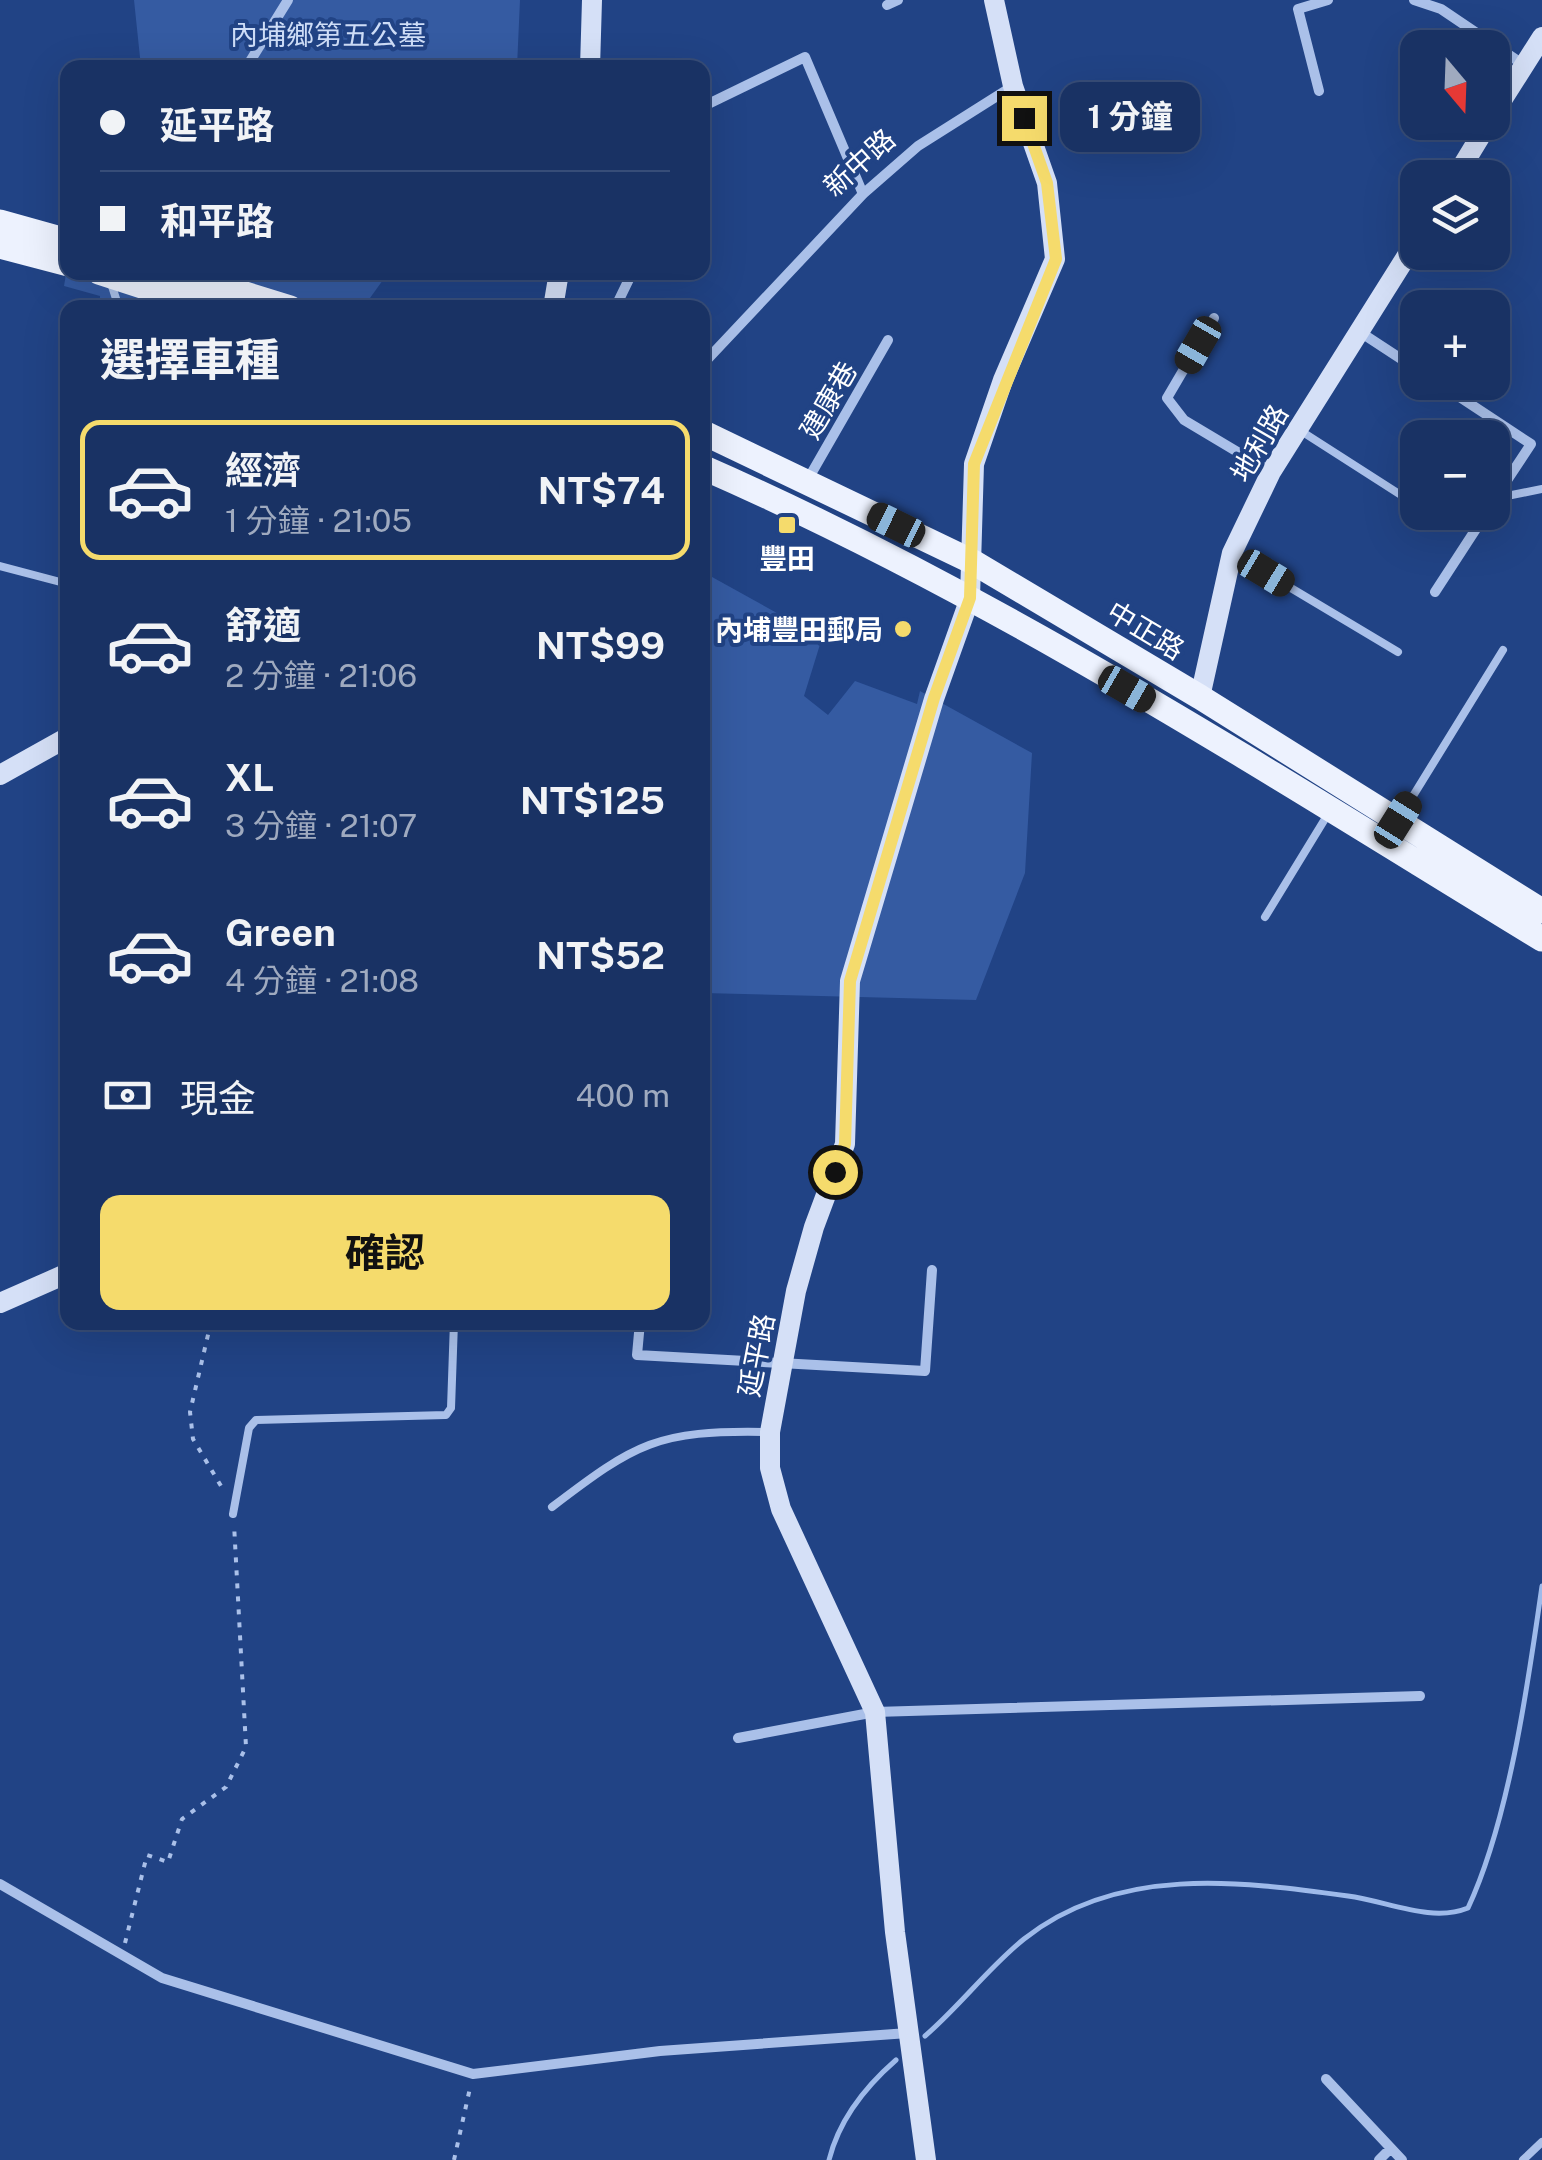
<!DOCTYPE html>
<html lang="zh-TW">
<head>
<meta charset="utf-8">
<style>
  :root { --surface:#193264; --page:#263e6d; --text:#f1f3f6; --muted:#9faabf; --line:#374d78; --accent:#f5db6c }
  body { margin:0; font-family:"Public Sans","Noto Sans TC",sans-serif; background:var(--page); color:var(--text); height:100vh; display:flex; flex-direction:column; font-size:38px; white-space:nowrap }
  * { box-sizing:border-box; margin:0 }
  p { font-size:32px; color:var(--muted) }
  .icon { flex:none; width:55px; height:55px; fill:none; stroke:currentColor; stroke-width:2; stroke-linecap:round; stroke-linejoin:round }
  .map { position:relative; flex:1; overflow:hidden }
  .side { position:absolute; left:60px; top:300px; width:650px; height:1030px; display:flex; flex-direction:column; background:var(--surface); border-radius:20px; box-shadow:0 10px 40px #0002,0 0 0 2px var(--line) }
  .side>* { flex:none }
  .top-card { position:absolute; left:60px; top:60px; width:650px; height:220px; border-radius:20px; box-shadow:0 10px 40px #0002,0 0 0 2px var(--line); display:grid; align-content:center; height:220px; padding:0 40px; background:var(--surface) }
  .needle { width:65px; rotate:161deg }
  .fabs { position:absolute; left:1400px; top:30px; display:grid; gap:20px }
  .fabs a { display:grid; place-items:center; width:110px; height:110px; border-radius:20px; background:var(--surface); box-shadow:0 10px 40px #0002,0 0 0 2px var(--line); font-size:50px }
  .end { position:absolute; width:45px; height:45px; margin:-22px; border:12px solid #f5db6c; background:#111; box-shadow:0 0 0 5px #111 }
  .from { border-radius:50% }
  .bubble { position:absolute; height:70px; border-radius:20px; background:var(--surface); box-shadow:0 10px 40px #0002,0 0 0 2px var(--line); font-size:32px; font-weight:700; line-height:70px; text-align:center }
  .car { position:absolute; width:30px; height:60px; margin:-30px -15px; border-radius:12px; box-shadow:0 0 8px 2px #0007; background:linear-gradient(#222 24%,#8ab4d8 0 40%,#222 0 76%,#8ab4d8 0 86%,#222 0) }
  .top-card b { display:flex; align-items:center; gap:35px; height:95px; font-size:38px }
  .top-card b+b { border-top:2px solid var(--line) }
  .top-card i { width:25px; height:25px; background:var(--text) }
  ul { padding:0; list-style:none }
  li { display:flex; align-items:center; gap:30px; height:140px; margin:0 20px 15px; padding:0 20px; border:5px solid transparent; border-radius:20px }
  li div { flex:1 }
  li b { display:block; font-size:38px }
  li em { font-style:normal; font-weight:700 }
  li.selected { border-color:var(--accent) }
  li>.icon { width:90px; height:90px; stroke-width:1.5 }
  h2 { padding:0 40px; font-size:45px; line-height:120px }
  .pay { display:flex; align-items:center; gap:25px; height:110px; padding:0 40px; font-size:38px }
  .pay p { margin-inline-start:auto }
  .cta { display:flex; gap:20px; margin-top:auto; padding:20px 40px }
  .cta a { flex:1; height:115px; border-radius:20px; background:var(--accent); color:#111; font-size:40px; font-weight:700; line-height:115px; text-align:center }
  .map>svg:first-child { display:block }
  .green { fill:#355ba2 }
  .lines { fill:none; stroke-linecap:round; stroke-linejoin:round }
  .stream { stroke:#9ebaea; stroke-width:5 }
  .path { stroke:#aac0e9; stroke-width:4; stroke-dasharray:5 8; stroke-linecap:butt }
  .lane { stroke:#aac0e9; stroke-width:8 }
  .street { stroke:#aac0e9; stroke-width:10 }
  .secondary { stroke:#d5e0f7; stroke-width:20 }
  .primary { stroke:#edf2fe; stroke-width:25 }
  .route { stroke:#f5db6c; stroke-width:12 }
  .poi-dot { fill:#f5db6c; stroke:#214385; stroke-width:4 }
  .labels { text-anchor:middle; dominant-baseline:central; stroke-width:8; stroke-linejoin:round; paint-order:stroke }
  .park-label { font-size:28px; fill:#ceddf7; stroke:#214385 }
  .street-label { font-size:28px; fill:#fff; stroke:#214385 }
  .poi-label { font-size:28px; font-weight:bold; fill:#fff; stroke:#214385 }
</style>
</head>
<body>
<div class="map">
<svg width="1542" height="2160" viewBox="0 0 1542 2160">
  <rect width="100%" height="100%" fill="#214385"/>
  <!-- green -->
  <path class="green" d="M134 0H520L517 67H141Z
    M67 268 68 272 388 273 370 298 413 307H100V296L64 286Z
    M703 572 822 638 804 696 828 715 855 681 917 704 920 691 1032 753 1025 873 976 1000 703 993Z"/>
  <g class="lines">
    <!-- stream -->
    <path class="stream" d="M925 2036C960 2006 988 1968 1024 1939 1117 1865 1239 1881 1348 1896 1387 1901 1431 1923 1468 1908 1509 1820 1528 1684 1542 1586
      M829 2160C839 2120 865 2087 896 2060"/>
    <!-- path -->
    <path class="path" d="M211 1322 190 1412 193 1439 224 1491
      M125 1943 147 1855 168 1862 182 1819 226 1787 246 1747 234 1524
      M454 2160 470 2088"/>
    <!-- lane -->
    <path class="lane" d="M111 283 119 308
      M1301 431 1418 506
      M1492 499 1542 489
      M1234 554 1398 652
      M0 566 68 584
      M1400 817 1503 650
      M1265 917 1328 814
      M552 1507C636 1443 657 1430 766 1432
      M233 1514 249 1428 256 1420 446 1415 451 1408 454 1322
      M1523 2160 1542 2142"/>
    <!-- street -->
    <path class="street" d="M1414 0 1441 9 1524 65
      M887 5 898 0
      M246 68 288 0
      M1319 91 1298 9 1328 0
      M702 107 805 57 863 194
      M615 308 632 273
      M1214 318 1167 398 1184 420 1271 472
      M1360 332 1418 370
      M702 365 863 194 918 146 1013 86
      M1437 382 1531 444 1492 503
      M807 481 888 340
      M1435 592 1487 512
      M640 1322 637 1355 925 1371 932 1270
      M738 1738 875 1712 1420 1696
      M0 1884 162 1978 473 2074 660 2051 908 2033
      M1326 2079 1402 2160
      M1379 2160 1390 2149"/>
    <!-- secondary -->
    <path class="secondary" d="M590 68 592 0
      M1492 116 1542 37
      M1455 178 1489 122
      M553 308 559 272
      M1200 697 1232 553 1271 472 1418 238
      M0 775 68 737
      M0 1303 68 1273
      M926 2160 895 1932 875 1712 781 1509 770 1468V1432L796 1291 814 1227 845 1144 850 981 934 699 970 598 974 464 1003 380 1055 259 1047 183 1013 86 994 0"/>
    <!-- primary -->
    <path class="primary" d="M0 222 68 241
      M0 246 68 264
      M99 272 210 308
      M174 272 290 308
      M702 432 973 562 1200 697 1542 911
      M702 467C997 596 1268 772 1542 939"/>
  </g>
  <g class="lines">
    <!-- route -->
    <path class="route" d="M835 1172 845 1144 850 981 934 698 970 598 974 464 1056 259 1047 183 1024 118"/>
  </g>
  <!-- markers -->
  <g class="poi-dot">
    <rect x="777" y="515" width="20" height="20" rx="5"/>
    <circle cx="903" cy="629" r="10"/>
  </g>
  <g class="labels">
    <!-- park labels -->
    <g class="park-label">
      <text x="328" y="34">內埔鄉第五公墓</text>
    </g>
    <!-- street labels -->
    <g class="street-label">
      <text transform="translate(859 162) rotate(-42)">新中路</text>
      <text transform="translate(828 400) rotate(-60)">建康巷</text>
      <text transform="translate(1259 443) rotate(-60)">地利路</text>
      <text transform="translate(1146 630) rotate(31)">中正路</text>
      <text transform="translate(756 1355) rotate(-79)">延平路</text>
    </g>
    <!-- poi labels -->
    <g class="poi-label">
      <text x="787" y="558">豐田</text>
      <text x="883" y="629" text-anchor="end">內埔豐田郵局</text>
    </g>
  </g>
</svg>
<div class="fabs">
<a><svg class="needle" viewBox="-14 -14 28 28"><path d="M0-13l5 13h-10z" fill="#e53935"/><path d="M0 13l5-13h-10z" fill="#9faabf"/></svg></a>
<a><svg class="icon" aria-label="layers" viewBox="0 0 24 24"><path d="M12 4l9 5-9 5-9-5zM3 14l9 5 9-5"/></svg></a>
<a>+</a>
<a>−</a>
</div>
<i class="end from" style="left:835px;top:1172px"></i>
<i class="end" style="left:1024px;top:118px"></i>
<div class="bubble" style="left:1060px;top:82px;width:140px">1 分鐘</div>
<i class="car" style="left:1198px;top:345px;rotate:210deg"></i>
<i class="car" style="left:896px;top:525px;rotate:296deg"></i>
<i class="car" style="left:1266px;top:573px;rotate:121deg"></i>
<i class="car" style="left:1127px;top:689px;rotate:120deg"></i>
<i class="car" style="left:1398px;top:820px;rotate:32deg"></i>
<div class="top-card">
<b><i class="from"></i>延平路</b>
<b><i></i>和平路</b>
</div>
<section class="side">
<h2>選擇車種</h2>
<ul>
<li class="selected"><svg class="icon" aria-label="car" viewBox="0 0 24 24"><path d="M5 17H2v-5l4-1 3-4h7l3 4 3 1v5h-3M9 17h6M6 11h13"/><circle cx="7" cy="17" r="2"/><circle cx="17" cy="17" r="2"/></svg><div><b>經濟</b><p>1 分鐘 · 21:05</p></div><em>NT$74</em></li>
<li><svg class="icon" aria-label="car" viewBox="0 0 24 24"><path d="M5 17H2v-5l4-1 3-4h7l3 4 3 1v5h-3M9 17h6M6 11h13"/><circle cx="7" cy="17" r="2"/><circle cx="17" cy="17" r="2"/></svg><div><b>舒適</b><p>2 分鐘 · 21:06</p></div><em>NT$99</em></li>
<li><svg class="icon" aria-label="car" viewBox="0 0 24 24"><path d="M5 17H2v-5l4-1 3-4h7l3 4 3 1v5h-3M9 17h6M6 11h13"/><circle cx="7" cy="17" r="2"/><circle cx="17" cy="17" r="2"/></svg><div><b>XL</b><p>3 分鐘 · 21:07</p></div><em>NT$125</em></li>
<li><svg class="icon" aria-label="car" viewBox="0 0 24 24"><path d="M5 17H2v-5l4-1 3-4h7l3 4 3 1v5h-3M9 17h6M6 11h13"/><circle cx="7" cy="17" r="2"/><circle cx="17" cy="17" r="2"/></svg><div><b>Green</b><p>4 分鐘 · 21:08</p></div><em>NT$52</em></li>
</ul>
<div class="pay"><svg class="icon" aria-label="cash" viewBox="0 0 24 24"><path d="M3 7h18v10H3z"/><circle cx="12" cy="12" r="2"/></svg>現金<p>400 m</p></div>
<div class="cta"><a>確認</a></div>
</section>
</div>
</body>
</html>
